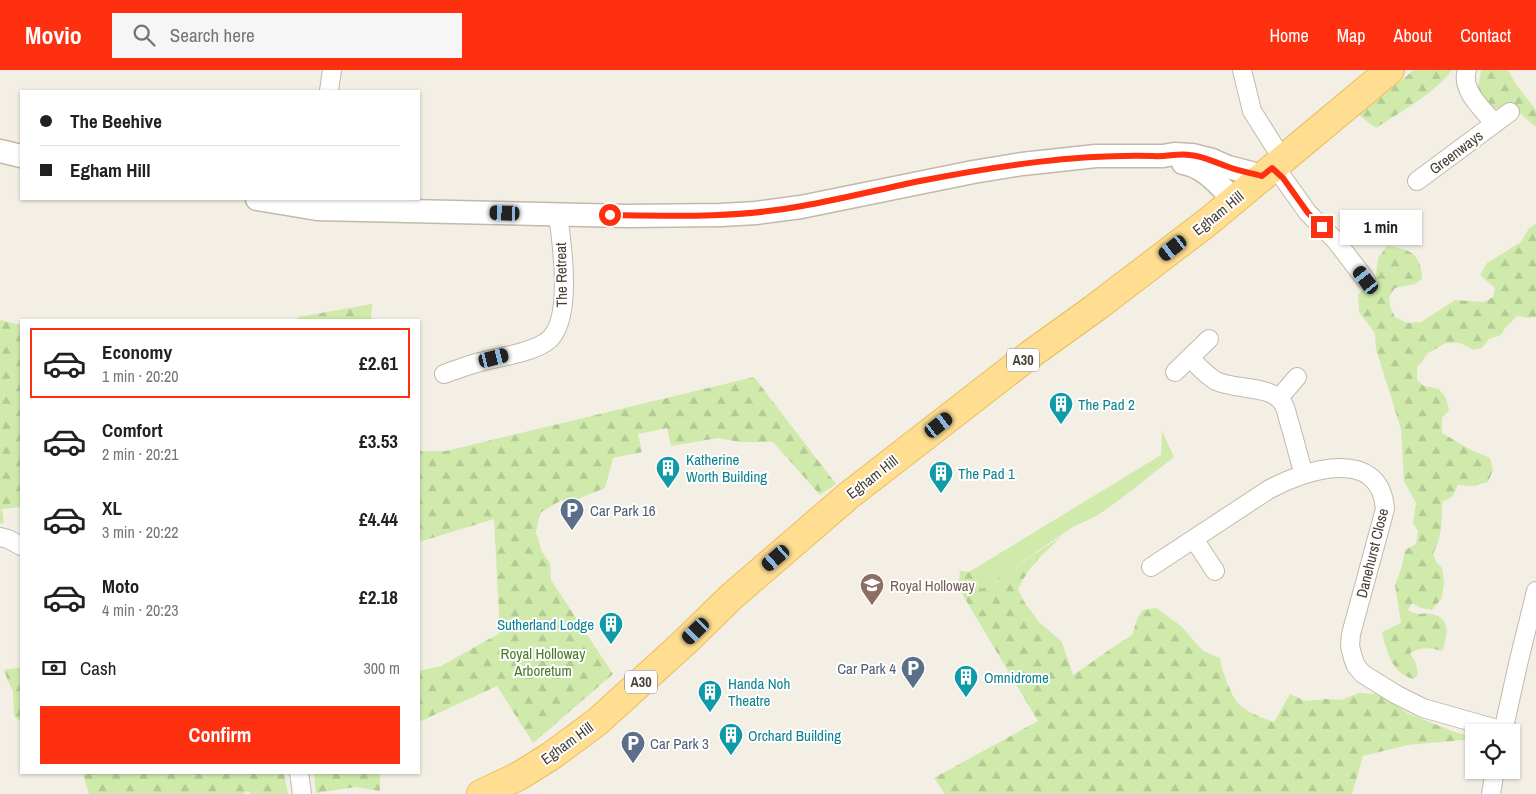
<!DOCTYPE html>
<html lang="en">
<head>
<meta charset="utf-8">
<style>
  :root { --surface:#fff; --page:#f6f6f6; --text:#202124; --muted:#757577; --line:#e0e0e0; --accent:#ff3010 }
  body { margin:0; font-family:"Archivo Narrow",sans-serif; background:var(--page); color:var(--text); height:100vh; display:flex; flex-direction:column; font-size:19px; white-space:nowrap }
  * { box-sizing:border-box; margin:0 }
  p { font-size:16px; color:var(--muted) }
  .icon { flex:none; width:28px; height:28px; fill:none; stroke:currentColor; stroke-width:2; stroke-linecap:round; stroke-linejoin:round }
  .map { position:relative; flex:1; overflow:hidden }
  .details { position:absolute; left:20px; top:249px; width:400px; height:455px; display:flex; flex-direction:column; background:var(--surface); border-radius:0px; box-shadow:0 1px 4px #0004 }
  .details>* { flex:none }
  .top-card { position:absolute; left:20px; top:20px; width:400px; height:110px; border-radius:0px; box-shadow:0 1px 4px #0004; display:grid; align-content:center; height:110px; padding:0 20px; background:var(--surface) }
  .controls { position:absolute; left:1465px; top:654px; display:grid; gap:10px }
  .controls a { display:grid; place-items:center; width:55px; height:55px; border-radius:0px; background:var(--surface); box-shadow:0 1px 4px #0004; font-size:25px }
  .end { position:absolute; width:22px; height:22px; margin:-11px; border:6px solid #ff3010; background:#fff; box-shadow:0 0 0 2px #fff }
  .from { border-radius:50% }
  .bubble { position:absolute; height:35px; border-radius:0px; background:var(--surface); box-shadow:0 1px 4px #0004; font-size:16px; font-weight:800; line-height:35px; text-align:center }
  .car { position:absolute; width:15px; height:30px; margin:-15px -8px; border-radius:6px; box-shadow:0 0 4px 1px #0007; background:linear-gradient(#222 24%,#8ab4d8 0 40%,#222 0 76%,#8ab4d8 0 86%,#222 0) }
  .top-card b { display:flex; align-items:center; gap:18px; height:48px; font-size:19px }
  .top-card b+b { border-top:1px solid var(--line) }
  .top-card i { width:12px; height:12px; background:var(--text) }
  ul { padding:9px 0 0; list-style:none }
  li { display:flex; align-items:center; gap:15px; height:70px; margin:0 10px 8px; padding:0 10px; border:2px solid transparent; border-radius:0px }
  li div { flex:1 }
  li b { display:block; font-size:19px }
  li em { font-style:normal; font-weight:800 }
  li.active { border-color:var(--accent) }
  li>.icon { width:45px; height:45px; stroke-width:1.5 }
  .pay { display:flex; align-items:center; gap:12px; height:55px; padding:0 20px; font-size:19px }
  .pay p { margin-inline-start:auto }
  .button { display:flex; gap:10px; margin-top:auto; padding:10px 20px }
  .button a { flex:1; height:58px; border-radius:0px; background:var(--accent); color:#fff; font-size:20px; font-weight:800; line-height:58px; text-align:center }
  header { display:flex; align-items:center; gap:30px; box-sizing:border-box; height:70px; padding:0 25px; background:var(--accent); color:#fff }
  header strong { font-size:24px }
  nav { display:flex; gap:28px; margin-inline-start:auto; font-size:18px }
  .search { width:350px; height:45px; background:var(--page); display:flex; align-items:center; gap:12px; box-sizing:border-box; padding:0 18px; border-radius:0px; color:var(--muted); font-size:19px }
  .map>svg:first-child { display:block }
  .green { fill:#cfeaab }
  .forest { fill:url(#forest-firs) }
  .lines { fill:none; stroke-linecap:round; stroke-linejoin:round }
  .minor-casing { stroke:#c2b9aa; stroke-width:20 }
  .tertiary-casing { stroke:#c2b9aa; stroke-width:25 }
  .primary-casing { stroke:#eabd5c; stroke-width:30 }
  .minor { stroke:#fff; stroke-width:18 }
  .tertiary { stroke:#fff; stroke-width:22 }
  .primary { stroke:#ffde92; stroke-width:28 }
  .route { stroke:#ff3010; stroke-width:6 }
  .labels { text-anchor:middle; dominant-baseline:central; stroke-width:4; stroke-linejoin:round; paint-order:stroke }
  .shield { fill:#fff; stroke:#7e7971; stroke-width:1 }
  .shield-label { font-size:14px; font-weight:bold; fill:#463f34 }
  .street-label { font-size:15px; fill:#463f34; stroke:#fff }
  .culture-label { font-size:15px; fill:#0d838f; stroke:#fff; text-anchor:start }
  .service-label { font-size:15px; fill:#4e5e75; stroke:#fff; text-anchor:start }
  .education-label { font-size:15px; fill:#785e54; stroke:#fff; text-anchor:start }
  .park-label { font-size:15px; fill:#477b24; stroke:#fff }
</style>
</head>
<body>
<header>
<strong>Movio</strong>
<div class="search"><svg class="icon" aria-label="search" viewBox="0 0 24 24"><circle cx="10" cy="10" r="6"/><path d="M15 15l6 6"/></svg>Search here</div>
<nav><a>Home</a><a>Map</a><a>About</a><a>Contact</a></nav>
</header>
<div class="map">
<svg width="1536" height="724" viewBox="0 0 1536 724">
  <defs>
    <pattern id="forest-firs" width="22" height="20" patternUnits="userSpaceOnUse" patternTransform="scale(1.25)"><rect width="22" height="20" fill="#cfeaab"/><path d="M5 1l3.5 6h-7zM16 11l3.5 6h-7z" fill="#b3ca94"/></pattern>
  </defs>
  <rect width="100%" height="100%" fill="#f3efe5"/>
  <!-- green -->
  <path class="green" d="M1162 361 1174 387 1118 431 1098 445 1071 458 982 520 969 502 1161 385Z"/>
  <!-- forest -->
  <path class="forest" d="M1414 0H1452C1433 25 1401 41 1376 58L1359 45Z
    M1481 0H1508L1515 13 1536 40V57L1517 41 1491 38 1480 29 1478 18Z
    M1536 154V247L1529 248 1517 246 1505 258 1501 265 1489 269 1482 278 1474 280 1460 273H1446L1428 283 1417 297V310L1424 316 1439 319 1446 328 1449 340 1442 348V363L1471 380 1490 388 1493 400 1488 412 1474 416 1458 415 1452 427 1442 432C1442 451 1442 467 1433 484L1437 493 1442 498 1444 512 1442 528 1432 540 1421 538 1412 533 1408 540C1420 547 1421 542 1432 544 1453 549 1446 566 1443 581 1429 578 1424 576 1410 583L1416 593 1418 605 1413 609C1391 602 1387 582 1382 562L1401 553 1395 515 1402 496 1405 480 1416 474 1418 461 1413 453 1416 433 1404 411 1401 359 1376 279 1375 263 1359 242 1358 225 1365 216 1375 212 1378 188 1387 176C1410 179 1421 183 1422 209L1415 214 1395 218 1389 227 1390 237 1395 247 1407 253 1421 252 1455 230 1484 232 1493 227 1495 218 1480 205 1487 193 1521 172 1529 158Z
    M372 234 371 250H298V247Z
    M0 250 21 255V437L2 439 4 453 0 454Z
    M754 307 836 414 820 425 773 372H740L718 368 671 376 667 358 638 364 642 382 613 388 605 418 578 429 560 431 540 443 536 462 542 482 550 493 551 510 613 604 533 673 497 616 419 652V601L441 596 500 563 494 449 419 472V381H446Z
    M1062 466C1045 482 1028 497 1018 519L1023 530 1038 551 1062 572 1073 605C1093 592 1112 577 1132 565L1138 547 1143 540 1156 538 1181 556 1203 581 1220 588C1221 598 1231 626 1238 633 1245 642 1263 648 1274 652L1290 624 1305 631 1326 629 1341 630 1359 623 1380 624 1407 643 1457 663 1474 666V669L1408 675 1363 686 1352 724H945L934 708 1038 651 958 517 960 501 969 502 982 519Z
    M21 597V652L14 646 13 621 8 611 4 600Z
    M80 703H284L288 724H251L248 721 243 724H89L83 704Z
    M314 703H380V721L356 717 316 723Z"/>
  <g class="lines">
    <defs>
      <path id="minor" d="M1242 0 1252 41 1276 79 1286 87
        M1467 0C1460 20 1483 39 1494 53
        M329 21 332 0
        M1272 98 1283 108 1308 143 1336 171 1366 210
        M1417 111 1510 42
        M1190 288C1198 296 1206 305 1216 311 1234 320 1274 315 1283 334 1286 338 1287 344 1288 348 1294 367 1298 386 1304 404
        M1175 302 1209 269
        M444 304C456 300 468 295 480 292 500 287 530 283 546 272 574 254 562 174 558 145
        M1279 328 1297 307
        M0 467 8 469 21 476
        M1194 469 1215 501
        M1151 497 1268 420C1304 400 1380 375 1385 439L1351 564 1350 576 1353 588 1356 596 1363 604 1397 625 1423 638 1504 661
        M1503 662 1518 594 1536 521
        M299 702 302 724
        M1491 724 1495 700"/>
      <path id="tertiary" d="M0 81 21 86
        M1183 93C1205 97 1219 115 1234 130
        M257 129 317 139 627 146 721 145 756 143 801 137 973 102 1022 94 1096 86H1163L1174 84 1192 85 1212 90 1228 97 1263 106"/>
      <path id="primary" d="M481 724 519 706 551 686 597 652 685 572 731 527 848 426 1031 284 1095 238 1209 151 1390 0"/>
    </defs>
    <!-- minor casing -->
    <use href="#minor" class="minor-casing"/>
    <!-- tertiary casing -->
    <use href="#tertiary" class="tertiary-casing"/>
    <!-- primary casing -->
    <use href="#primary" class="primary-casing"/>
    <!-- minor -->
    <use href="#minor" class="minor"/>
    <!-- tertiary -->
    <use href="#tertiary" class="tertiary"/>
    <!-- primary -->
    <use href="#primary" class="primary"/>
  </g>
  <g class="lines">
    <!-- route -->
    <path class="route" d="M610 145C674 146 739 148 802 136 842 129 881 119 920 111 997 96 1075 84 1153 86 1166 87 1178 83 1190 85 1203 86 1214 92 1226 96 1238 101 1251 103 1262 106L1272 98 1283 108 1308 143 1322 157"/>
  </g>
  <!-- icons -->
  <defs>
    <symbol id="building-pin" viewBox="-11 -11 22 30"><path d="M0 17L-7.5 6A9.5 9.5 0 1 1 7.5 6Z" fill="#0f9aa8" stroke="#fff"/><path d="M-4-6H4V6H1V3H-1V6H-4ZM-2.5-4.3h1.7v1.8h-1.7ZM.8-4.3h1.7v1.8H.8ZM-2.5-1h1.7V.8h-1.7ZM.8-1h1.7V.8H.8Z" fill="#fff"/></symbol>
    <symbol id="parking-pin" viewBox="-11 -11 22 30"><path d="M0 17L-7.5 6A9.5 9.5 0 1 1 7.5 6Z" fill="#5c6f8a" stroke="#fff"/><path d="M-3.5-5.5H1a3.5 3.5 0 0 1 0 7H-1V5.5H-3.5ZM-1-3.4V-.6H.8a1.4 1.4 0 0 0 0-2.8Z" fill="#fff"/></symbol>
    <symbol id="university-pin" viewBox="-11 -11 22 30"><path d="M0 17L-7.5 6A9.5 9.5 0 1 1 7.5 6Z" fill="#8d6e63" stroke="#fff"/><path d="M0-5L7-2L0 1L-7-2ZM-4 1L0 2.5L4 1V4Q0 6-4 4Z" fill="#fff"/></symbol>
  </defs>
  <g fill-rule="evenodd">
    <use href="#building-pin" x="1047" y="320" width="28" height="38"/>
    <use href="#building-pin" x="654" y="384" width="28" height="38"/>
    <use href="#building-pin" x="927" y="389" width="28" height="38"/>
    <use href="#parking-pin" x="558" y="426" width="28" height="38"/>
    <use href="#university-pin" x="858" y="501" width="28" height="38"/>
    <use href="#building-pin" x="597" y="540" width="28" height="38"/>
    <use href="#parking-pin" x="899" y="584" width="28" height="38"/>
    <use href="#building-pin" x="952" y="593" width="28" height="38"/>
    <use href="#building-pin" x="696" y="608" width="28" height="38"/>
    <use href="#building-pin" x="717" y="651" width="28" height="38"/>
    <use href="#parking-pin" x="619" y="659" width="28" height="38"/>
  </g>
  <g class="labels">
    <!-- shield labels -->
    <g class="shield">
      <rect x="1007" y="278.5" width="32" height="23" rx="4"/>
      <rect x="625" y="600.5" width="32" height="23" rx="4"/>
    </g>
    <g class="shield-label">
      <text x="1023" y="290">A30</text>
      <text x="641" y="612">A30</text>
    </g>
    <!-- street labels -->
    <g class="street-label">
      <text transform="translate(1456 82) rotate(-37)">Greenways</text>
      <text transform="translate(1218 143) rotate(-39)">Egham Hill</text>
      <text transform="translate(561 205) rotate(-91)">The Retreat</text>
      <text transform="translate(872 407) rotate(-38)">Egham Hill</text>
      <text transform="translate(1372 483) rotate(-76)">Danehurst Close</text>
      <text transform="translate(567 673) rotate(-36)">Egham Hill</text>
    </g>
    <!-- culture labels -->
    <g class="culture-label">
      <text x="1078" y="334">The Pad 2</text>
      <text x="686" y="389">Katherine<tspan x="686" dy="17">Worth Building</tspan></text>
      <text x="958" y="403">The Pad 1</text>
      <text x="594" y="554" text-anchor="end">Sutherland Lodge</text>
      <text x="984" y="607">Omnidrome</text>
      <text x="728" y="613">Handa Noh<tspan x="728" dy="17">Theatre</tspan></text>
      <text x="748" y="665">Orchard Building</text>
    </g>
    <!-- service labels -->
    <g class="service-label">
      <text x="590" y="440">Car Park 16</text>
      <text x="896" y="598" text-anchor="end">Car Park 4</text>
      <text x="650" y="673">Car Park 3</text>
    </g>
    <!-- education labels -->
    <g class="education-label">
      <text x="890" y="515">Royal Holloway</text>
    </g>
    <!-- park labels -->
    <g class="park-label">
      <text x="543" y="583">Royal Holloway<tspan x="543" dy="17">Arboretum</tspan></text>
    </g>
  </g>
</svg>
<div class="controls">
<a><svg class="icon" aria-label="locate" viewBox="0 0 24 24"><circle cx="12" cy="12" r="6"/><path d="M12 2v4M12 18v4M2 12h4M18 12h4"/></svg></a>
</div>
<i class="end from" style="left:610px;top:145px"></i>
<i class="end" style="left:1322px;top:157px"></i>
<div class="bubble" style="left:1340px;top:140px;width:82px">1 min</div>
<i class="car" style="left:505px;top:143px;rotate:272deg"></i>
<i class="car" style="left:1173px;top:178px;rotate:232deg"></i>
<i class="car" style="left:1366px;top:210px;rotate:323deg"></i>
<i class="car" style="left:494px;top:288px;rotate:76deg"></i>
<i class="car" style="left:939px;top:355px;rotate:52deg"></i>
<i class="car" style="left:776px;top:488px;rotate:229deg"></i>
<i class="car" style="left:696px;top:561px;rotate:226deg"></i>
<div class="top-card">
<b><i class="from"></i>The Beehive</b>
<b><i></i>Egham Hill</b>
</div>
<section class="details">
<ul>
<li class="active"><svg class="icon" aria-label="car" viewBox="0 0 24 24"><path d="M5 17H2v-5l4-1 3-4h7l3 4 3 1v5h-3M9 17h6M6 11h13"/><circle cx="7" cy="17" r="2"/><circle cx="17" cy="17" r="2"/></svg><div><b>Economy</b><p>1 min · 20:20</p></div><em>£2.61</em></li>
<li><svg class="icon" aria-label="car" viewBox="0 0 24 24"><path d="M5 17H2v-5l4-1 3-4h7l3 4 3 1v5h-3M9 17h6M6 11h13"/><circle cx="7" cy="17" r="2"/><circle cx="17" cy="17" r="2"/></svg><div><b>Comfort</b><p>2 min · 20:21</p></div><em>£3.53</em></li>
<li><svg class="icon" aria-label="car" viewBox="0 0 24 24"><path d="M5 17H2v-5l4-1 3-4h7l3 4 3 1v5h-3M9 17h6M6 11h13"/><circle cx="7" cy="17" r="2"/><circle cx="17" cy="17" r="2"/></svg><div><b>XL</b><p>3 min · 20:22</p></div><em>£4.44</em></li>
<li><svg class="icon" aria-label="car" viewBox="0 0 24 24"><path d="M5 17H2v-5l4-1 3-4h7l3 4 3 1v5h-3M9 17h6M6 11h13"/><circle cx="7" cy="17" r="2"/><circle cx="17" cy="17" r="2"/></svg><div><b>Moto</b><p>4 min · 20:23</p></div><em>£2.18</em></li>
</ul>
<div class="pay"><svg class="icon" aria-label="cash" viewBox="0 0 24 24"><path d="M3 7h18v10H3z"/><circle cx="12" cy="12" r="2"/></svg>Cash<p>300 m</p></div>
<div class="button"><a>Confirm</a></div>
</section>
</div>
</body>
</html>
